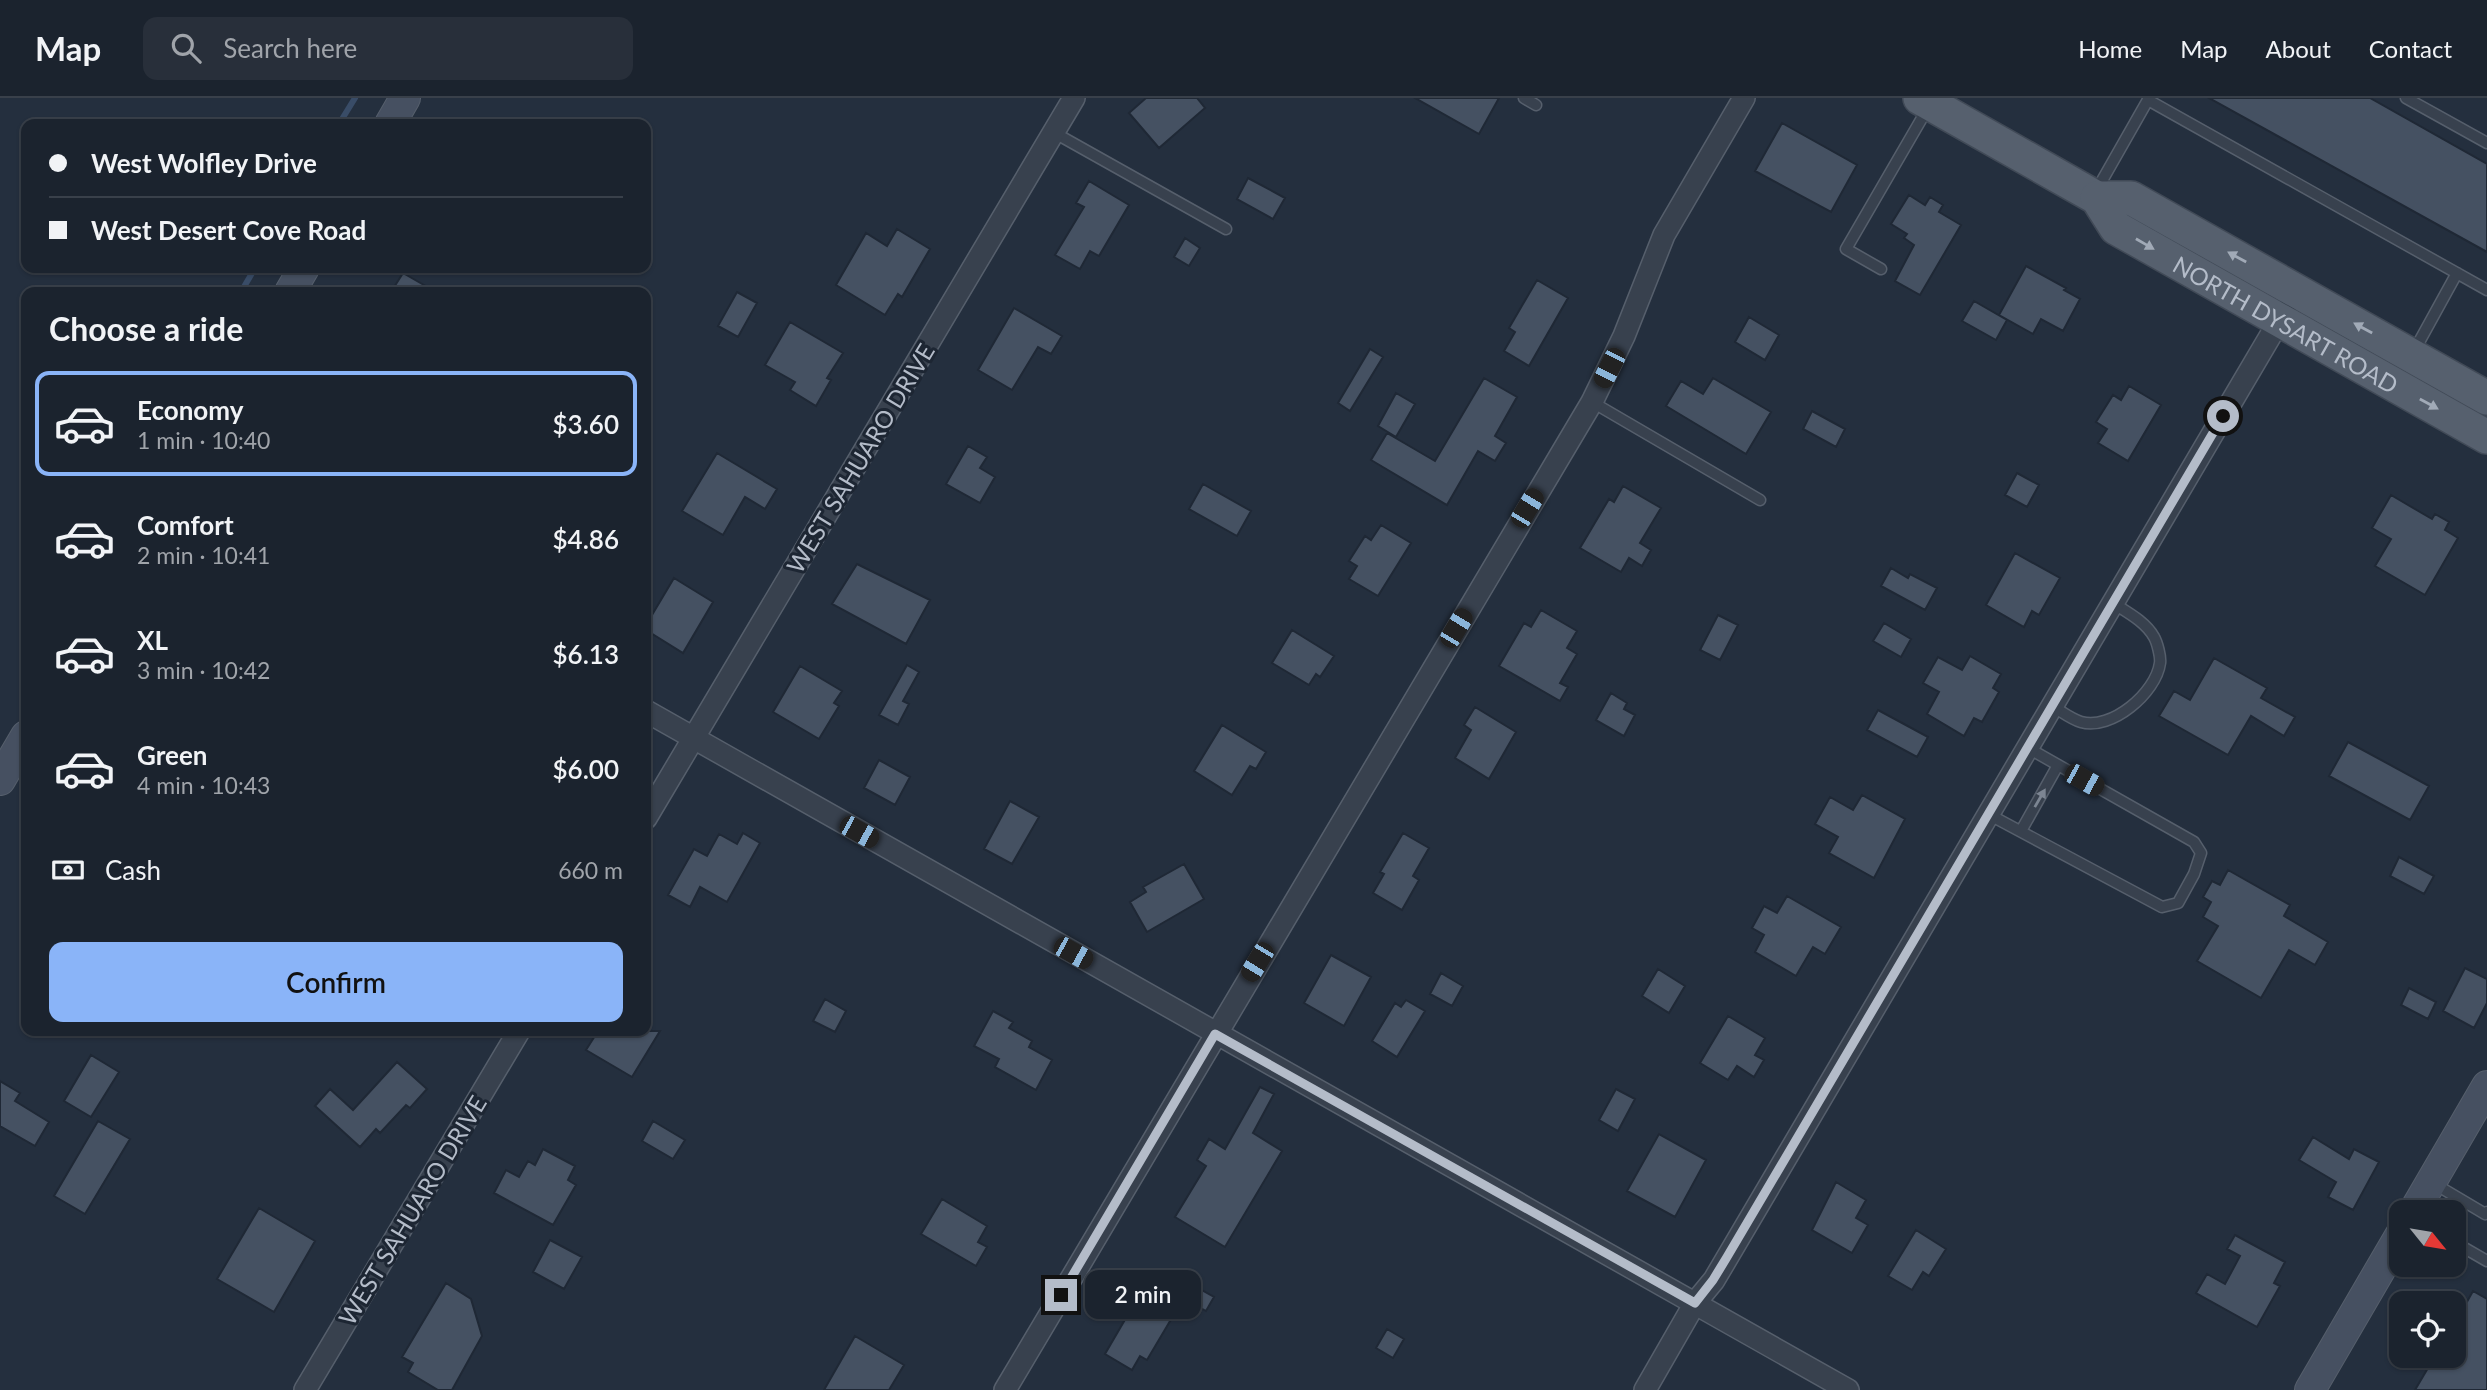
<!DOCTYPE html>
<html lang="en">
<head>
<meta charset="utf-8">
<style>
  :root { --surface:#1b232e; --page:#282f3a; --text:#f1f3f6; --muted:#a0a4aa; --line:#39404a; --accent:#8ab4f8 }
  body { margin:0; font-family:Lato,sans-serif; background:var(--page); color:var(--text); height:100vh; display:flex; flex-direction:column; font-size:26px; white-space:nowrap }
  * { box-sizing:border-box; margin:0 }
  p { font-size:23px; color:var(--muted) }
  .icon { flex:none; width:38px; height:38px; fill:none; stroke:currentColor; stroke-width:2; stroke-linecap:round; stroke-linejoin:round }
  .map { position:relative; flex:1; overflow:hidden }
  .details { position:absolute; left:21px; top:189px; width:630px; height:749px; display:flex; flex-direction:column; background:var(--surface); border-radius:14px; box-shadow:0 2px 5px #0004,0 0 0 2px var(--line) }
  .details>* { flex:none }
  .banner { position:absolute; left:21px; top:21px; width:630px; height:154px; border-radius:14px; box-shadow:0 2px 5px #0004,0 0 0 2px var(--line); display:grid; align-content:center; height:154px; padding:0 28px; background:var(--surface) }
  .needle { width:46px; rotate:120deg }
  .fabs { position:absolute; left:2389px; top:1102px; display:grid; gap:14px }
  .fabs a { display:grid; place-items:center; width:77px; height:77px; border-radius:14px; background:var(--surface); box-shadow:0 2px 5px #0004,0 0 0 2px var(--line); font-size:35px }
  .end { position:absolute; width:32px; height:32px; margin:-16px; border:9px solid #b4bcc9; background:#111; box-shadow:0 0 0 4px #111 }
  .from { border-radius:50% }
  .bubble { position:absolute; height:49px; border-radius:14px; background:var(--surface); box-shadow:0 2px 5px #0004,0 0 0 2px var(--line); font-size:23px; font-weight:600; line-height:49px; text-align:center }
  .car { position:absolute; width:21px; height:42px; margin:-21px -10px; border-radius:9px; box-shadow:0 0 5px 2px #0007; background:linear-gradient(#222 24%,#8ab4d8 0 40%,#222 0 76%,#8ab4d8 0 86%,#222 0) }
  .banner b { display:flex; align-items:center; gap:24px; height:66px; font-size:26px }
  .banner b+b { border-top:2px solid var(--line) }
  .banner i { width:18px; height:18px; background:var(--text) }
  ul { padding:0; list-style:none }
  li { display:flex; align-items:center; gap:21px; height:105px; margin:0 14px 10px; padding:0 14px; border:4px solid transparent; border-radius:14px }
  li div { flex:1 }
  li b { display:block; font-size:26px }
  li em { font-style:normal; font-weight:600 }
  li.selected { border-color:var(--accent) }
  li>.icon { width:63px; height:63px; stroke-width:1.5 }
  h2 { padding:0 28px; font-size:32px; line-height:84px }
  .pay { display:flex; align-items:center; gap:18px; height:77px; padding:0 28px; font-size:26px }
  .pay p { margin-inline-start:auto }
  .action { display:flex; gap:14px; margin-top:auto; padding:14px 28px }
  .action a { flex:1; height:80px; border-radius:14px; background:var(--accent); color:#111; font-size:28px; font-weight:600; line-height:80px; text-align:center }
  header { display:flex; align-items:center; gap:42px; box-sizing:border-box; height:98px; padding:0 35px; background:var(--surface); border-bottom:2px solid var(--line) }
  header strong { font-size:33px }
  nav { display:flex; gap:38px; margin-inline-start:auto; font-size:24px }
  .search { width:490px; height:63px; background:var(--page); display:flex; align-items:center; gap:18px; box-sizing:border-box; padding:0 24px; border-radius:14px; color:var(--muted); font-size:26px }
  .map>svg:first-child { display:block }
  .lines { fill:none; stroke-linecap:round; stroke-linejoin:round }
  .stream { stroke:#394c67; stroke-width:6 }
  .building { fill:#455162; stroke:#1f2835; stroke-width:2 }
  .lane-casing { stroke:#565f6c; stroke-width:13 }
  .street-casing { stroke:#565f6c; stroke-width:24 }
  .secondary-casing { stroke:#565f6c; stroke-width:32 }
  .primary-casing { stroke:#414a57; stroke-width:36 }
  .lane { stroke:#38414e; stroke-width:10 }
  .street { stroke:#38414e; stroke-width:21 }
  .secondary { stroke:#465061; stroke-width:30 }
  .primary { stroke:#56606e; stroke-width:33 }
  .oneway { fill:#a1aab7 }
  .oneway2 { fill:#7c8592 }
  .route { stroke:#b4bcc9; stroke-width:9 }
  .labels { text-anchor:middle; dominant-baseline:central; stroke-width:6; stroke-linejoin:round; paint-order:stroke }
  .street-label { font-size:24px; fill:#b4bcc9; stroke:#1d2633 }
</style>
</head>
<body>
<header>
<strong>Map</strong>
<div class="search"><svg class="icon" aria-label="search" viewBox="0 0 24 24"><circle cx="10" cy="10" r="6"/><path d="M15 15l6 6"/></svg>Search here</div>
<nav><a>Home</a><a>Map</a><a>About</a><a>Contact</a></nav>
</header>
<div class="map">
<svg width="2487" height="1292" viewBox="0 0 2487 1292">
  <rect width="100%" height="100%" fill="#242f3e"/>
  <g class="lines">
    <!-- stream -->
    <path class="stream" d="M339 26 355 0
      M241 194 255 170"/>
  </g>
  <!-- building -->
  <path class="building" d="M1146 0H1197L1205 10 1159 50 1129 15Z
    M1415 0H1499L1479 36Z
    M2209 0H2370L2487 66V154Z
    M1782 25 1857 67 1831 114 1755 73Z
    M1248 80 1285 100 1273 121 1237 101Z
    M1089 83 1129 107 1099 158 1090 153 1080 171 1055 157 1084 109 1076 105Z
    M1909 97 1925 107 1930 99 1943 107 1939 114 1961 127 1920 197 1895 183 1914 147 1904 140 1907 136 1891 126Z
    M897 131 930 151 902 199 898 196 885 217 836 187 866 135 887 148Z
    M1185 140 1200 150 1189 168 1174 159Z
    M2026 168 2066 190 2064 192 2080 201 2063 233 2041 221 2033 236 1999 217Z
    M403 175 436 194H391Z
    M1537 182 1568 200 1529 268 1504 253 1515 234 1509 230Z
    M737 194 757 205 738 239 718 228Z
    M1974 203 2007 222 1996 242 1962 223Z
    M1014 210 1062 238 1051 256 1038 249 1012 292 978 272Z
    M1749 219 1779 237 1765 262 1735 244Z
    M790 224 843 255 827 280 831 282 816 308 790 292 795 284 765 267Z
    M1370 251 1383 259 1350 313 1338 305Z
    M1484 280 1517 299 1495 338 1506 345 1495 363 1478 353 1447 407 1371 362 1387 335 1435 363Z
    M1713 280 1771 314 1746 356 1666 308 1681 283 1703 296Z
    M2129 288 2161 307 2128 363 2098 345 2107 331 2096 324 2113 297 2121 302Z
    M1396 295 1415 306 1396 339 1378 328Z
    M1812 313 1845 331 1836 349 1803 331Z
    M968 348 987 359 980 370 995 379 980 405 946 386Z
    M717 355 777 391 765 411 745 399 723 437 682 413Z
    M2017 375 2039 387 2027 409 2005 397Z
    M1203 386 1251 413 1237 438 1189 411Z
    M1623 388 1661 410 1640 445 1651 452 1642 468 1629 460 1621 474 1580 450 1609 401 1614 404Z
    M2391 397 2432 421 2435 416 2449 424 2445 432 2458 440 2425 497 2375 468 2391 441 2372 430Z
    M1381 427 1411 445 1378 498 1349 481 1357 468 1349 463 1365 438 1371 442Z
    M2015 455 2060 480 2039 517 2032 513 2024 529 1986 507Z
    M857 466 930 502 906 546 832 506Z
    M1891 470 1908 480 1910 476 1937 490 1925 512 1881 488Z
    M674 480 713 504 683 555 646 532V527Z
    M1541 512 1577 533 1567 550 1577 556 1560 585 1568 589 1560 603 1499 568 1524 525 1531 529Z
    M1718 517 1738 527 1720 562 1700 552Z
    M1884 525 1911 541 1901 559 1873 543Z
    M1292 532 1334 558 1320 579 1316 576 1309 587 1272 565Z
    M1970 558 2001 576 1993 590 1999 594 1982 624 1974 620 1964 638 1927 616 1939 594 1923 585 1938 559 1962 572Z
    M2214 560 2267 590 2261 600 2295 619 2284 638 2251 618 2228 657 2159 618 2174 593 2190 602Z
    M907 567 919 574 903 603 909 606 898 627 879 617Z
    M800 568 842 593 834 605 839 608 819 641 773 614Z
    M1611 595 1627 605 1624 611 1635 617 1624 638 1596 622Z
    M1475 609 1516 634 1489 681 1455 660 1471 632 1464 627Z
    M1878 612 1928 639 1917 659 1867 632Z
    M1222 627 1266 654 1256 671 1250 668 1232 697 1194 673Z
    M2348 644 2429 688 2410 722 2329 678Z
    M879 662 910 679 895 707 864 690Z
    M1862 697 1905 721 1874 780 1829 755 1838 739 1815 726 1830 699 1853 712Z
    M1010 703 1039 719 1012 766 984 751Z
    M743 735 760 745 727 804 700 789 690 809 668 797 694 751 707 758 719 736 737 746Z
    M1403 735 1429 750 1413 778 1419 782 1402 812 1373 795 1384 776 1380 774Z
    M2399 759 2434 778 2424 796 2390 778Z
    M1184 766 1204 801 1147 834 1130 804 1146 794 1143 789Z
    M2228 772 2290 807 2284 818 2328 844 2315 867 2289 852 2261 900 2197 863 2218 828 2203 819 2211 804 2203 799 2212 783 2220 787Z
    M1787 798 1841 829 1825 856 1813 849 1796 878 1755 854 1764 837 1752 830 1764 808 1777 815Z
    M1331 857 1371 879 1344 928 1304 905Z
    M2465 870 2487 881V905L2474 930 2443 913Z
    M1658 871 1685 888 1669 915 1642 898Z
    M1441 875 1463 888 1452 908 1430 896Z
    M2409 890 2436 904 2428 921 2401 907Z
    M825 901 846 913 835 934 813 923Z
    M1406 902 1425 913 1397 959 1372 943 1395 905 1401 909Z
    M993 913 1013 924 1009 930 1032 943 1029 949 1052 962 1036 992 995 969 999 961 974 948Z
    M1728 918 1765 940 1755 957 1764 962 1754 979 1737 968 1728 982 1700 965Z
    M598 933H660L632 979 586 952Z
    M91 957 119 974 91 1019 64 1003Z
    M397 964 427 991 410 1010 406 1007 380 1035 376 1031 360 1049 315 1008 330 991 353 1012Z
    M0 983 20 995 15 1003 49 1024 35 1048 0 1028Z
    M1260 989 1274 996 1253 1035 1282 1053 1225 1149 1175 1119 1206 1068 1197 1062 1209 1041 1225 1051Z
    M1616 991 1635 1001 1618 1033 1599 1022Z
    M98 1023 130 1041 85 1116 54 1098Z
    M653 1023 685 1042 673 1061 642 1043Z
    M1659 1036 1706 1062 1675 1119 1627 1093Z
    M2313 1039 2349 1061 2354 1051 2379 1064 2353 1112 2328 1099 2336 1084 2299 1062Z
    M543 1051 575 1068 568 1082 576 1087 553 1127 494 1095 506 1072 519 1079 528 1063 535 1067Z
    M1836 1084 1866 1102 1856 1120 1868 1127 1852 1155 1812 1132Z
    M942 1101 987 1128 978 1144 987 1149 976 1168 921 1136Z
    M259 1110 315 1143 274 1214 217 1181Z
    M1916 1132 1946 1151 1929 1178 1923 1174 1912 1192 1888 1178Z
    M2235 1137 2285 1164 2274 1185 2280 1188 2257 1229 2196 1195 2207 1176 2225 1186 2240 1158 2227 1151Z
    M550 1142 582 1159 564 1191 533 1174Z
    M1182 1181 1214 1199 1206 1213 1174 1195Z
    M446 1185 471 1201 482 1238 452 1292H438L408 1274 413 1265 402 1259Z
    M1136 1189 1176 1213 1147 1262 1140 1258 1132 1272 1105 1256 1130 1213 1124 1209Z
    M2473 1193 2487 1201V1292H2415L2435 1258H2454V1227Z
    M1387 1231 1404 1241 1393 1260 1376 1250Z
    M855 1238 904 1267 889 1292H824Z"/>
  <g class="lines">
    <defs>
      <path id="lane" d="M1524 0 1536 7
        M2406 0 2487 45
        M2148 2 2487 192
        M1053 34 1226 131
        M2095 95 2149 0
        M1881 171 1846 151 1929 8
        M2413 255 2457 175
        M1592 304 1760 402
        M2052 608C2061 613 2071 621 2081 624 2111 633 2156 595 2160 565 2161 559 2157 544 2154 539 2146 524 2127 514 2113 505
        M1988 716 2162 809 2178 805 2194 776 2201 755 2194 744 2028 650
        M2021 733 2058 667
        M2433 1085 2485 1116 2487 1114
        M2454 1144 2487 1163"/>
      <path id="street" d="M646 613 1848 1292
        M646 720 1074 0
        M305 1292 519 933
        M1005 1292 1592 304 1624 238 1664 137 1744 0
        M1645 1292 1695 1205 1714 1182 2285 213"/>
      <path id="secondary" d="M390 26 405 0
        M290 194 304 170
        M0 682 26 638
        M2413 1115 2487 988
        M2310 1292 2401 1136"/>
      <g id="primary">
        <path id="s1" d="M1920 0 2097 100 2116 130 2487 339"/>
        <path d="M2097 100H2131L2487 300"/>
      </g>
    </defs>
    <!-- lane casing -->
    <use href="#lane" class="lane-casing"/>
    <!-- street casing -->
    <use href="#street" class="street-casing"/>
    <!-- secondary casing -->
    <use href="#secondary" class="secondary-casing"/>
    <!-- primary casing -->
    <use href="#primary" class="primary-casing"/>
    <!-- lane -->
    <use href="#lane" class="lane"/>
    <!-- street -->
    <use href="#street" class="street"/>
    <!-- secondary -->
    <use href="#secondary" class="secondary"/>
    <!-- primary -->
    <use href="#primary" class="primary"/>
  </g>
  <!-- one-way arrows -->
  <defs><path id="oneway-solid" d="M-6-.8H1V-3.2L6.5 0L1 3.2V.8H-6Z" transform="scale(1.75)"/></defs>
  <g class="oneway">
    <use href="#oneway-solid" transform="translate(2145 146) rotate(30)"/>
    <use href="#oneway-solid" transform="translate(2237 159) rotate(-151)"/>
    <use href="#oneway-solid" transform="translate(2363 230) rotate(-151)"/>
    <use href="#oneway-solid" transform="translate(2429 306) rotate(29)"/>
  </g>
  <use class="oneway2" href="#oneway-solid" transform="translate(2040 700) rotate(-60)"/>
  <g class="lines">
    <!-- route -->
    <path class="route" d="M1061 1197 1215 936 1695 1205 1713 1182 1727 1159 2223 318"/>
  </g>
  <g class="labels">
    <!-- street labels -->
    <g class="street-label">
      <text stroke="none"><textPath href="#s1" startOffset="434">NORTH DYSART ROAD</textPath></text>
      <text transform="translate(860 360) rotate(-59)">WEST SAHUARO DRIVE</text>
      <text transform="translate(412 1112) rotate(-59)">WEST SAHUARO DRIVE</text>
    </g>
  </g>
</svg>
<div class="fabs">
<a><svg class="needle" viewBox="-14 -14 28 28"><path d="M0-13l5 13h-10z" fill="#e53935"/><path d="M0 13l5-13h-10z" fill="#a0a4aa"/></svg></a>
<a><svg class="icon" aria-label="locate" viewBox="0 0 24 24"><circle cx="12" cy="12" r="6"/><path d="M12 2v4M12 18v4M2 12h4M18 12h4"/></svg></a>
</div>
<i class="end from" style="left:2223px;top:318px"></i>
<i class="end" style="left:1061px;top:1197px"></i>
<div class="bubble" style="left:1085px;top:1172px;width:116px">2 min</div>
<i class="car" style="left:1609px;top:270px;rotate:207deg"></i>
<i class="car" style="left:1527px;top:410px;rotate:31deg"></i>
<i class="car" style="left:1456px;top:530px;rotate:31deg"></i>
<i class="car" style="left:2084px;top:682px;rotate:119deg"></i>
<i class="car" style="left:859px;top:734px;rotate:119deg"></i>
<i class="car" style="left:1073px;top:855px;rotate:119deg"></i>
<i class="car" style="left:1257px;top:864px;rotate:211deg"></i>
<div class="banner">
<b><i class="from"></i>West Wolfley Drive</b>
<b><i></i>West Desert Cove Road</b>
</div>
<section class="details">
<h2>Choose a ride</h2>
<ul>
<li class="selected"><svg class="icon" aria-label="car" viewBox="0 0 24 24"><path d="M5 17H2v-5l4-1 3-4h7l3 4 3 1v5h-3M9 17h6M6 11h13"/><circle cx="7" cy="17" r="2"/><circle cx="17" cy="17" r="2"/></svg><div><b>Economy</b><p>1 min · 10:40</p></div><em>$3.60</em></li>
<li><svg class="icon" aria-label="car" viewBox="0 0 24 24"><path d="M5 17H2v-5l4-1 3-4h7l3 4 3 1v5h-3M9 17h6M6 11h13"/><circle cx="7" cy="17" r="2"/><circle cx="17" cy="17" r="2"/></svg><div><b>Comfort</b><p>2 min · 10:41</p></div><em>$4.86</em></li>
<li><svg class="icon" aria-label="car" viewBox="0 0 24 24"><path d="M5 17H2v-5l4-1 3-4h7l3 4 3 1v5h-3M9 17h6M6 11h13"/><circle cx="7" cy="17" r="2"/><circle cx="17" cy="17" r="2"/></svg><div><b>XL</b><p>3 min · 10:42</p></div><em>$6.13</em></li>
<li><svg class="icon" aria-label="car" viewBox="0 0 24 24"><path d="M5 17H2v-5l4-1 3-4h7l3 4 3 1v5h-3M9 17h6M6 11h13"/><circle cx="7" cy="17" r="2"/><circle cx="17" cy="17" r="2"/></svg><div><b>Green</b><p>4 min · 10:43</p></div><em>$6.00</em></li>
</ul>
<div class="pay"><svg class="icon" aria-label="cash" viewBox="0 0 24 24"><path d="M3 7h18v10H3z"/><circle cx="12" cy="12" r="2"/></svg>Cash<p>660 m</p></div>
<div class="action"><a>Confirm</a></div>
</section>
</div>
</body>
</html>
